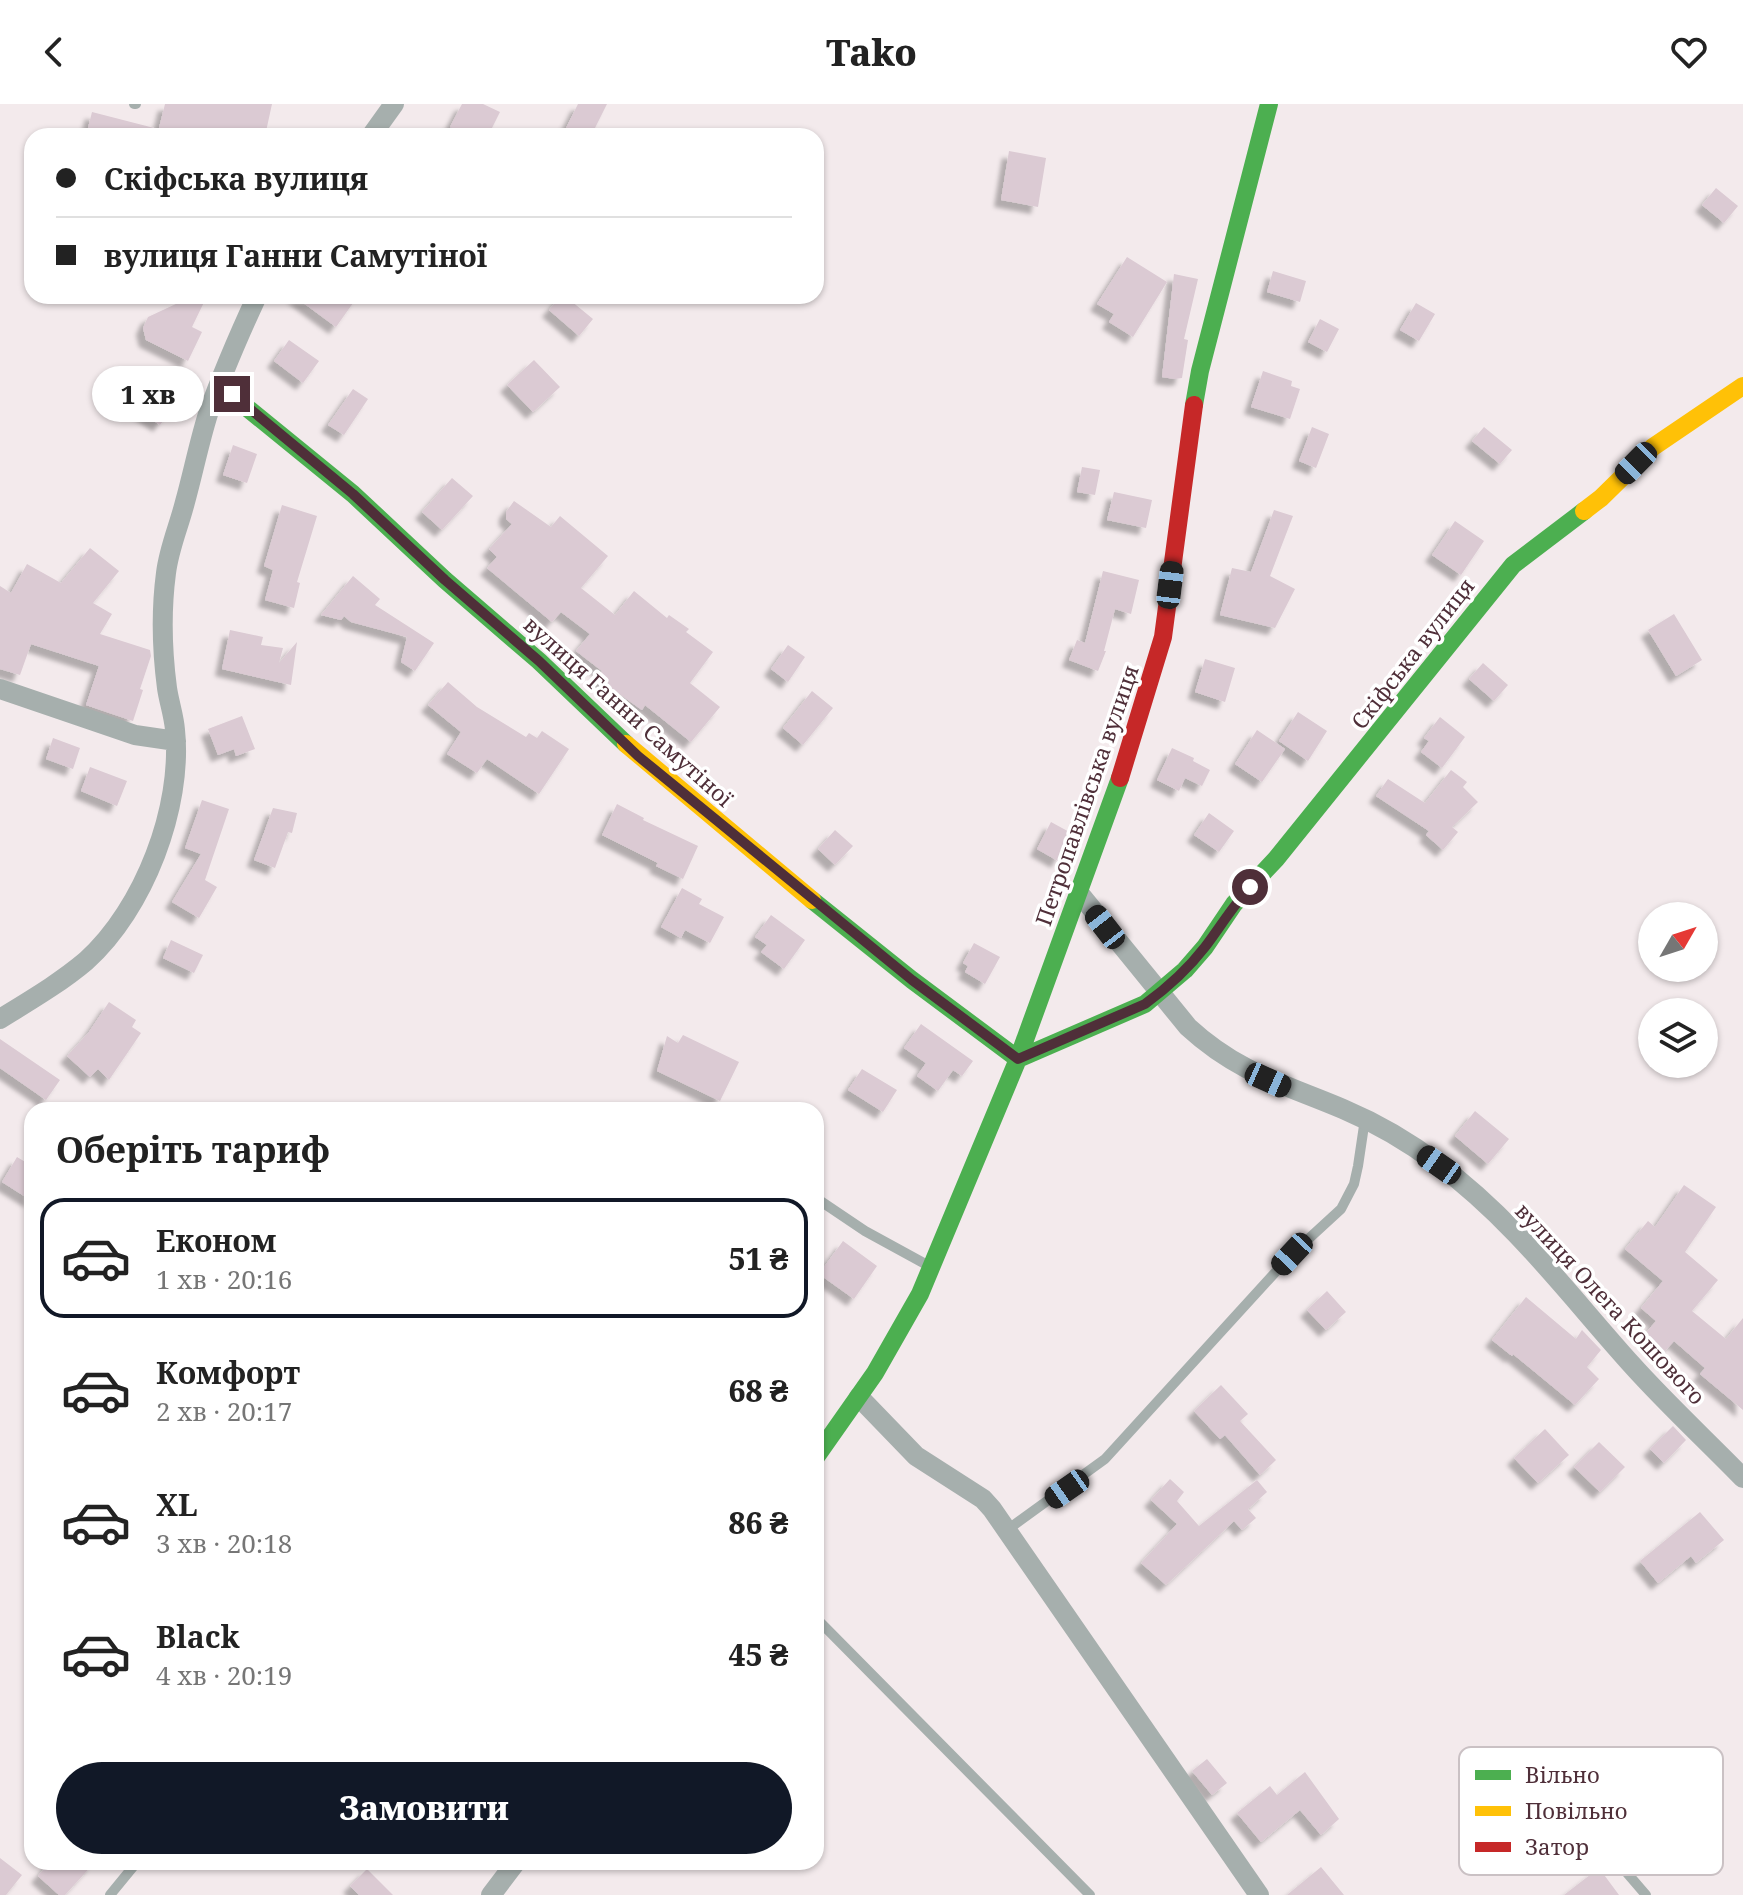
<!DOCTYPE html>
<html lang="uk">
<head>
<meta charset="utf-8">
<style>
  :root { --surface:#fff; --page:#f2f2f2; --text:#222; --muted:#767676; --line:#e0e0e0; --accent:#111827 }
  body { margin:0; font-family:"Noto Serif",serif; background:var(--page); color:var(--text); height:100vh; display:flex; flex-direction:column; font-size:30px; white-space:nowrap }
  * { box-sizing:border-box; margin:0 }
  p { font-size:26px; color:var(--muted) }
  .icon { flex:none; width:44px; height:44px; fill:none; stroke:currentColor; stroke-width:2; stroke-linecap:round; stroke-linejoin:round }
  .map { position:relative; flex:1; overflow:hidden }
  .panel { position:absolute; left:24px; top:998px; width:800px; height:768px; display:flex; flex-direction:column; background:var(--surface); border-radius:24px; box-shadow:0 2px 6px #0004 }
  .panel>* { flex:none }
  .hud { position:absolute; left:24px; top:24px; width:800px; height:176px; border-radius:24px; box-shadow:0 2px 6px #0004; display:grid; align-content:center; height:176px; padding:0 32px; background:var(--surface) }
  .needle { width:52px; rotate:51deg }
  .tools { position:absolute; left:1638px; top:798px; display:grid; gap:16px }
  .tools a { display:grid; place-items:center; width:80px; height:80px; border-radius:50%; background:var(--surface); box-shadow:0 2px 6px #0004; font-size:40px }
  .end { position:absolute; width:36px; height:36px; margin:-18px; border:10px solid #4f2f39; background:#fff; box-shadow:0 0 0 4px #fff }
  .from { border-radius:50% }
  .bubble { position:absolute; height:56px; border-radius:28px; background:var(--surface); box-shadow:0 2px 6px #0004; font-size:26px; font-weight:800; line-height:56px; text-align:center }
  .car { position:absolute; width:24px; height:48px; margin:-24px -12px; border-radius:10px; box-shadow:0 0 6px 2px #0007; background:linear-gradient(#222 24%,#8ab4d8 0 40%,#222 0 76%,#8ab4d8 0 86%,#222 0) }
  .hud b { display:flex; align-items:center; gap:28px; height:76px; font-size:30px }
  .hud b+b { border-top:2px solid var(--line) }
  .hud i { width:20px; height:20px; background:var(--text) }
  ul { padding:0; list-style:none }
  li { display:flex; align-items:center; gap:24px; height:120px; margin:0 16px 12px; padding:0 16px; border:4px solid transparent; border-radius:24px }
  li div { flex:1 }
  li b { display:block; font-size:30px }
  li em { font-style:normal; font-weight:800 }
  li.on { border-color:var(--accent) }
  li>.icon { width:72px; height:72px; stroke-width:1.5 }
  h2 { padding:0 32px; font-size:36px; line-height:96px }
  .primary-button { display:flex; gap:16px; margin-top:auto; padding:16px 32px }
  .primary-button a { flex:1; height:92px; border-radius:48px; background:var(--accent); color:#fff; font-size:32px; font-weight:800; line-height:92px; text-align:center }
  header { display:flex; justify-content:space-between; align-items:center; height:104px; padding:0 32px; background:var(--surface); font-size:36px; font-weight:800 }
  .map>svg:first-child { display:block }
  .building { fill:#dbcad3; filter:url(#shadow) }
  .lines { fill:none; stroke-linecap:round; stroke-linejoin:round }
  .lane { stroke:#a6afad; stroke-width:10 }
  .street { stroke:#a6afad; stroke-width:20 }
  .fast { stroke:#4caf50; stroke-width:18 }
  .slow { stroke:#ffc107; stroke-width:18 }
  .jam { stroke:#c62828; stroke-width:18 }
  .route { stroke:#4f2f39; stroke-width:10 }
  .labels { text-anchor:middle; dominant-baseline:central; stroke-width:7; stroke-linejoin:round; paint-order:stroke }
  .street-label { font-size:22px; fill:#4f2f39; stroke:#fff }
  .key { fill:#fff; stroke:#cac1c4; stroke-width:2 }
  .key-label { font-size:22px; fill:#4f2f39 }
</style>
</head>
<body>
<header><svg class="icon" aria-label="back" viewBox="0 0 24 24"><path d="M15 5l-7 7 7 7"/></svg>Tako<svg class="icon" aria-label="heart" viewBox="0 0 24 24"><path d="M12 20l-8-8c-3-5 5-10 8-4 3-6 11-1 8 4z"/></svg></header>
<div class="map">
<svg width="1743" height="1791" viewBox="0 0 1743 1791">
  <defs>
    <filter id="shadow"><feDropShadow dx="-7" dy="7" stdDeviation="2" flood-color="#0004"/></filter>
  </defs>
  <rect width="100%" height="100%" fill="#f3eaec"/>
  <!-- building -->
  <path class="building" d="M165 0H272L265 32H157Z
    M462 0H483L500 8 488 32H468L450 23Z
    M578 0H607L591 32H562Z
    M92 8 158 25 157 32H86Z
    M1009 47 1046 54 1038 103 1001 96Z
    M1716 84 1738 102 1724 119 1702 101Z
    M1127 153 1167 178 1133 233 1109 218 1114 210 1097 200Z
    M1273 167 1306 177 1300 198 1267 188Z
    M1174 170 1198 175 1184 235 1188 236 1182 274 1175 275 1162 273Z
    M193 192H207L192 223 202 228 188 257 146 236 143 224 148 213Z
    M294 192H358L336 223Z
    M561 192H565L593 215 579 232 549 206Z
    M1416 199 1435 210 1419 237 1400 226Z
    M1320 215 1339 225 1327 248 1308 238Z
    M289 236 319 257 303 279 274 257Z
    M534 256 560 283 533 308 507 281Z
    M1263 267 1292 277 1291 282 1300 285 1290 315 1251 303Z
    M353 285 368 295 344 331 328 321Z
    M148 287 172 304 160 321 136 305Z
    M1312 323 1329 330 1316 364 1299 357Z
    M1484 323 1512 346 1500 360 1472 337Z
    M233 341 257 350 247 379 223 371Z
    M1082 363 1100 366 1095 391 1077 388Z
    M452 374 473 392 442 426 422 408Z
    M1114 388 1152 396 1146 424 1107 416Z
    M514 397 551 423 560 412 608 452 581 484 615 511 634 487 667 514 669 511 689 525 686 528 713 548 690 579 720 603 691 638 645 601 642 606 597 574 602 567 576 547 590 530 561 508 552 518 487 464 497 453 489 445 512 420 506 415V408Z
    M282 401 317 412 297 478 300 479 294 504 265 496 273 466 264 462Z
    M1274 406 1293 412 1270 472 1295 485 1275 524 1220 511 1232 464 1251 468Z
    M1455 417 1484 437 1461 471 1432 451Z
    M90 444 119 467 93 499 112 510 100 530 150 546 151 552 140 585 143 586 133 617 86 601 99 562 31 540 20 571 0 565V482L11 489 27 460 61 479Z
    M1103 467 1139 476 1131 510 1115 505 1104 547H1106L1098 567 1069 556 1077 536 1085 539Z
    M353 472 380 495 375 501 434 539 415 567 401 558 407 533 351 518 344 512 341 516 321 511Z
    M1674 510 1702 556 1676 572 1648 526Z
    M230 526 263 533 261 541 283 544 279 559 297 538 291 581 222 565Z
    M788 541 805 553 788 578 771 565Z
    M1205 555 1235 564 1225 598 1195 588Z
    M1483 559 1508 581 1494 597 1469 575Z
    M448 578 477 603 526 633 529 629 537 634 542 627 569 645 539 690 487 655 477 669 447 650 461 628 428 601Z
    M812 587 833 604 803 641 783 624Z
    M1298 608 1327 627 1308 657 1279 637Z
    M242 612 255 645 236 652 234 645 218 651 208 625Z
    M1440 613 1465 633 1442 664 1421 648 1429 637 1424 634Z
    M1257 626 1285 645 1262 678 1235 660Z
    M53 634 80 644 73 665 46 655Z
    M1172 644 1194 654 1193 657 1210 666 1202 682 1185 674 1179 687 1157 676Z
    M90 663 127 677 117 702 81 687Z
    M1451 666 1467 678 1463 683 1478 698 1452 723 1458 728 1443 746 1426 731 1429 727 1376 692 1388 675 1425 699Z
    M202 696 229 705 205 776 217 783 199 814 172 798 201 750 185 744Z
    M617 700 644 714 643 716 698 742 683 775 656 762 658 759 602 731Z
    M273 704 297 709 292 729 288 728 275 764 254 756Z
    M1209 709 1234 727 1219 748 1194 731Z
    M1051 718 1073 730 1058 757 1037 745Z
    M835 726 853 742 835 761 818 745Z
    M682 784 702 795 699 800 724 813 710 839 685 826 681 834 661 823Z
    M771 811 805 836 784 865 761 848 767 841 755 833Z
    M171 836 203 851 194 869 163 854Z
    M974 839 1000 853 985 880 965 868 968 862 963 859Z
    M109 898 136 916 132 923 141 929 109 976 98 965 90 973 67 952 89 928Z
    M921 920 973 957 962 972 953 966 938 987 917 972 926 959 904 944Z
    M683 931 739 958 720 997 657 967 667 932 678 939Z
    M0 935 60 976 46 996 0 964Z
    M862 965 897 986 883 1008 848 986Z
    M1475 1007 1509 1035 1488 1060 1455 1032Z
    M17 1053 32 1062V1097L2 1078Z
    M1684 1081 1716 1103 1685 1148 1718 1176 1692 1207 1726 1235 1743 1214V1306L1700 1270 1705 1264 1674 1237 1665 1247 1645 1230 1656 1217 1641 1204 1663 1177 1625 1145 1648 1117 1655 1123Z
    M843 1137 877 1162 854 1195 819 1170Z
    M1327 1187 1346 1208 1326 1226 1307 1206Z
    M1526 1193 1576 1235 1582 1226 1601 1246 1587 1263 1599 1275 1575 1301 1513 1250 1512 1252 1492 1236Z
    M1221 1281 1248 1310 1240 1317 1276 1356 1260 1371 1225 1331 1220 1335 1194 1307Z
    M1673 1322 1686 1336 1664 1359 1650 1345Z
    M1545 1325 1569 1351 1538 1379 1514 1354Z
    M1599 1338 1625 1363 1600 1388 1574 1363Z
    M1170 1375 1184 1388 1177 1397 1199 1422 1257 1376 1267 1388 1248 1405 1256 1414 1242 1426 1234 1417 1166 1481 1141 1459 1177 1420 1151 1396Z
    M1700 1408 1724 1436 1696 1459 1691 1452 1658 1479 1640 1457Z
    M1207 1655 1227 1679 1212 1691 1192 1667Z
    M1305 1668 1339 1715 1321 1731 1300 1706 1261 1738 1237 1709 1270 1682 1277 1691Z
    M0 1754 22 1771 6 1791H0Z
    M50 1758H95L65 1791H59L38 1772Z
    M1321 1763 1344 1791H1287Z
    M1599 1764 1619 1791H1564Z
    M367 1765 393 1791H359L350 1782Z"/>
  <g class="lines">
    <!-- lane -->
    <path class="lane" d="M134 0H136
      M816 1094 865 1127 929 1162
      M1007 1426 1105 1355 1292 1150 1341 1105 1354 1080 1358 1062 1365 1015
      M816 1514 1090 1791
      M1603 1741 1646 1791
      M110 1791 137 1758"/>
    <!-- street -->
    <path class="street" d="M371 32 394 0
      M0 585 135 631 176 637
      M1079 789 1188 923C1238 969 1284 980 1343 1005 1376 1019 1409 1038 1438 1060 1514 1116 1569 1191 1632 1261 1667 1300 1706 1336 1743 1374
      M0 915C29 897 60 879 86 857 144 805 183 703 175 626 174 612 169 598 167 584 162 546 161 507 166 469 169 444 179 422 185 398 193 369 199 339 208 310 222 270 239 231 257 192
      M859 1293 916 1352 983 1395 992 1405 1259 1791
      M491 1791 516 1758"/>
    <!-- fast -->
    <path class="fast" d="M219 281 353 390 445 476 539 557 626 640
      M1194 301 1200 267 1269 0
      M812 796 912 876 1018 955 1145 900 1185 866 1205 843 1234 800 1276 755 1513 461 1584 407
      M816 1353 875 1269 920 1190 1018 955 1120 674"/>
    <!-- slow -->
    <path class="slow" d="M1584 407 1601 394 1653 343 1743 282
      M626 640 812 796"/>
    <!-- jam -->
    <path class="jam" d="M1120 674 1163 533 1194 301"/>
  </g>
  <g class="lines">
    <!-- route -->
    <path class="route" d="M232 290 353 390 445 476 539 557 638 652 912 876 1018 955 1145 900C1167 884 1188 865 1205 843 1220 823 1233 802 1250 783"/>
  </g>
  <g class="labels">
    <!-- street labels -->
    <g class="street-label">
      <text transform="translate(1412 549) rotate(-52)">Скіфська вулиця</text>
      <text transform="translate(629 607) rotate(42)">вулиця Ганни Самутіної</text>
      <text transform="translate(1086 691) rotate(-71)">Петропавлівська вулиця</text>
      <text transform="translate(1611 1199) rotate(47)">вулиця Олега Кошового</text>
    </g>
  </g>
  <!-- legend -->
  <rect x="1459" y="1643" width="264" height="128" rx="12" class="key"/>
  <rect x="1475" y="1666" width="36" height="10" fill="#4caf50"/>
  <rect x="1475" y="1702" width="36" height="10" fill="#ffc107"/>
  <rect x="1475" y="1738" width="36" height="10" fill="#c62828"/>
  <g class="key-label">
    <text x="1525" y="1679">Вільно</text>
    <text x="1525" y="1715">Повільно</text>
    <text x="1525" y="1751">Затор</text>
  </g>
</svg>
<div class="tools">
<a><svg class="needle" viewBox="-14 -14 28 28"><path d="M0-13l5 13h-10z" fill="#e53935"/><path d="M0 13l5-13h-10z" fill="#767676"/></svg></a>
<a><svg class="icon" aria-label="layers" viewBox="0 0 24 24"><path d="M12 4l9 5-9 5-9-5zM3 14l9 5 9-5"/></svg></a>
</div>
<i class="end from" style="left:1250px;top:783px"></i>
<i class="end" style="left:232px;top:290px"></i>
<div class="bubble" style="left:92px;top:262px;width:112px">1 хв</div>
<i class="car" style="left:1636px;top:359px;rotate:225deg"></i>
<i class="car" style="left:1170px;top:481px;rotate:7deg"></i>
<i class="car" style="left:1105px;top:823px;rotate:322deg"></i>
<i class="car" style="left:1268px;top:976px;rotate:114deg"></i>
<i class="car" style="left:1439px;top:1061px;rotate:305deg"></i>
<i class="car" style="left:1292px;top:1150px;rotate:223deg"></i>
<i class="car" style="left:1067px;top:1385px;rotate:235deg"></i>
<div class="hud">
<b><i class="from"></i>Скіфська вулиця</b>
<b><i></i>вулиця Ганни Самутіної</b>
</div>
<section class="panel">
<h2>Оберіть тариф</h2>
<ul>
<li class="on"><svg class="icon" aria-label="car" viewBox="0 0 24 24"><path d="M5 17H2v-5l4-1 3-4h7l3 4 3 1v5h-3M9 17h6M6 11h13"/><circle cx="7" cy="17" r="2"/><circle cx="17" cy="17" r="2"/></svg><div><b>Економ</b><p>1 хв · 20:16</p></div><em>51 ₴</em></li>
<li><svg class="icon" aria-label="car" viewBox="0 0 24 24"><path d="M5 17H2v-5l4-1 3-4h7l3 4 3 1v5h-3M9 17h6M6 11h13"/><circle cx="7" cy="17" r="2"/><circle cx="17" cy="17" r="2"/></svg><div><b>Комфорт</b><p>2 хв · 20:17</p></div><em>68 ₴</em></li>
<li><svg class="icon" aria-label="car" viewBox="0 0 24 24"><path d="M5 17H2v-5l4-1 3-4h7l3 4 3 1v5h-3M9 17h6M6 11h13"/><circle cx="7" cy="17" r="2"/><circle cx="17" cy="17" r="2"/></svg><div><b>XL</b><p>3 хв · 20:18</p></div><em>86 ₴</em></li>
<li><svg class="icon" aria-label="car" viewBox="0 0 24 24"><path d="M5 17H2v-5l4-1 3-4h7l3 4 3 1v5h-3M9 17h6M6 11h13"/><circle cx="7" cy="17" r="2"/><circle cx="17" cy="17" r="2"/></svg><div><b>Black</b><p>4 хв · 20:19</p></div><em>45 ₴</em></li>
</ul>
<div class="primary-button"><a>Замовити</a></div>
</section>
</div>
</body>
</html>
